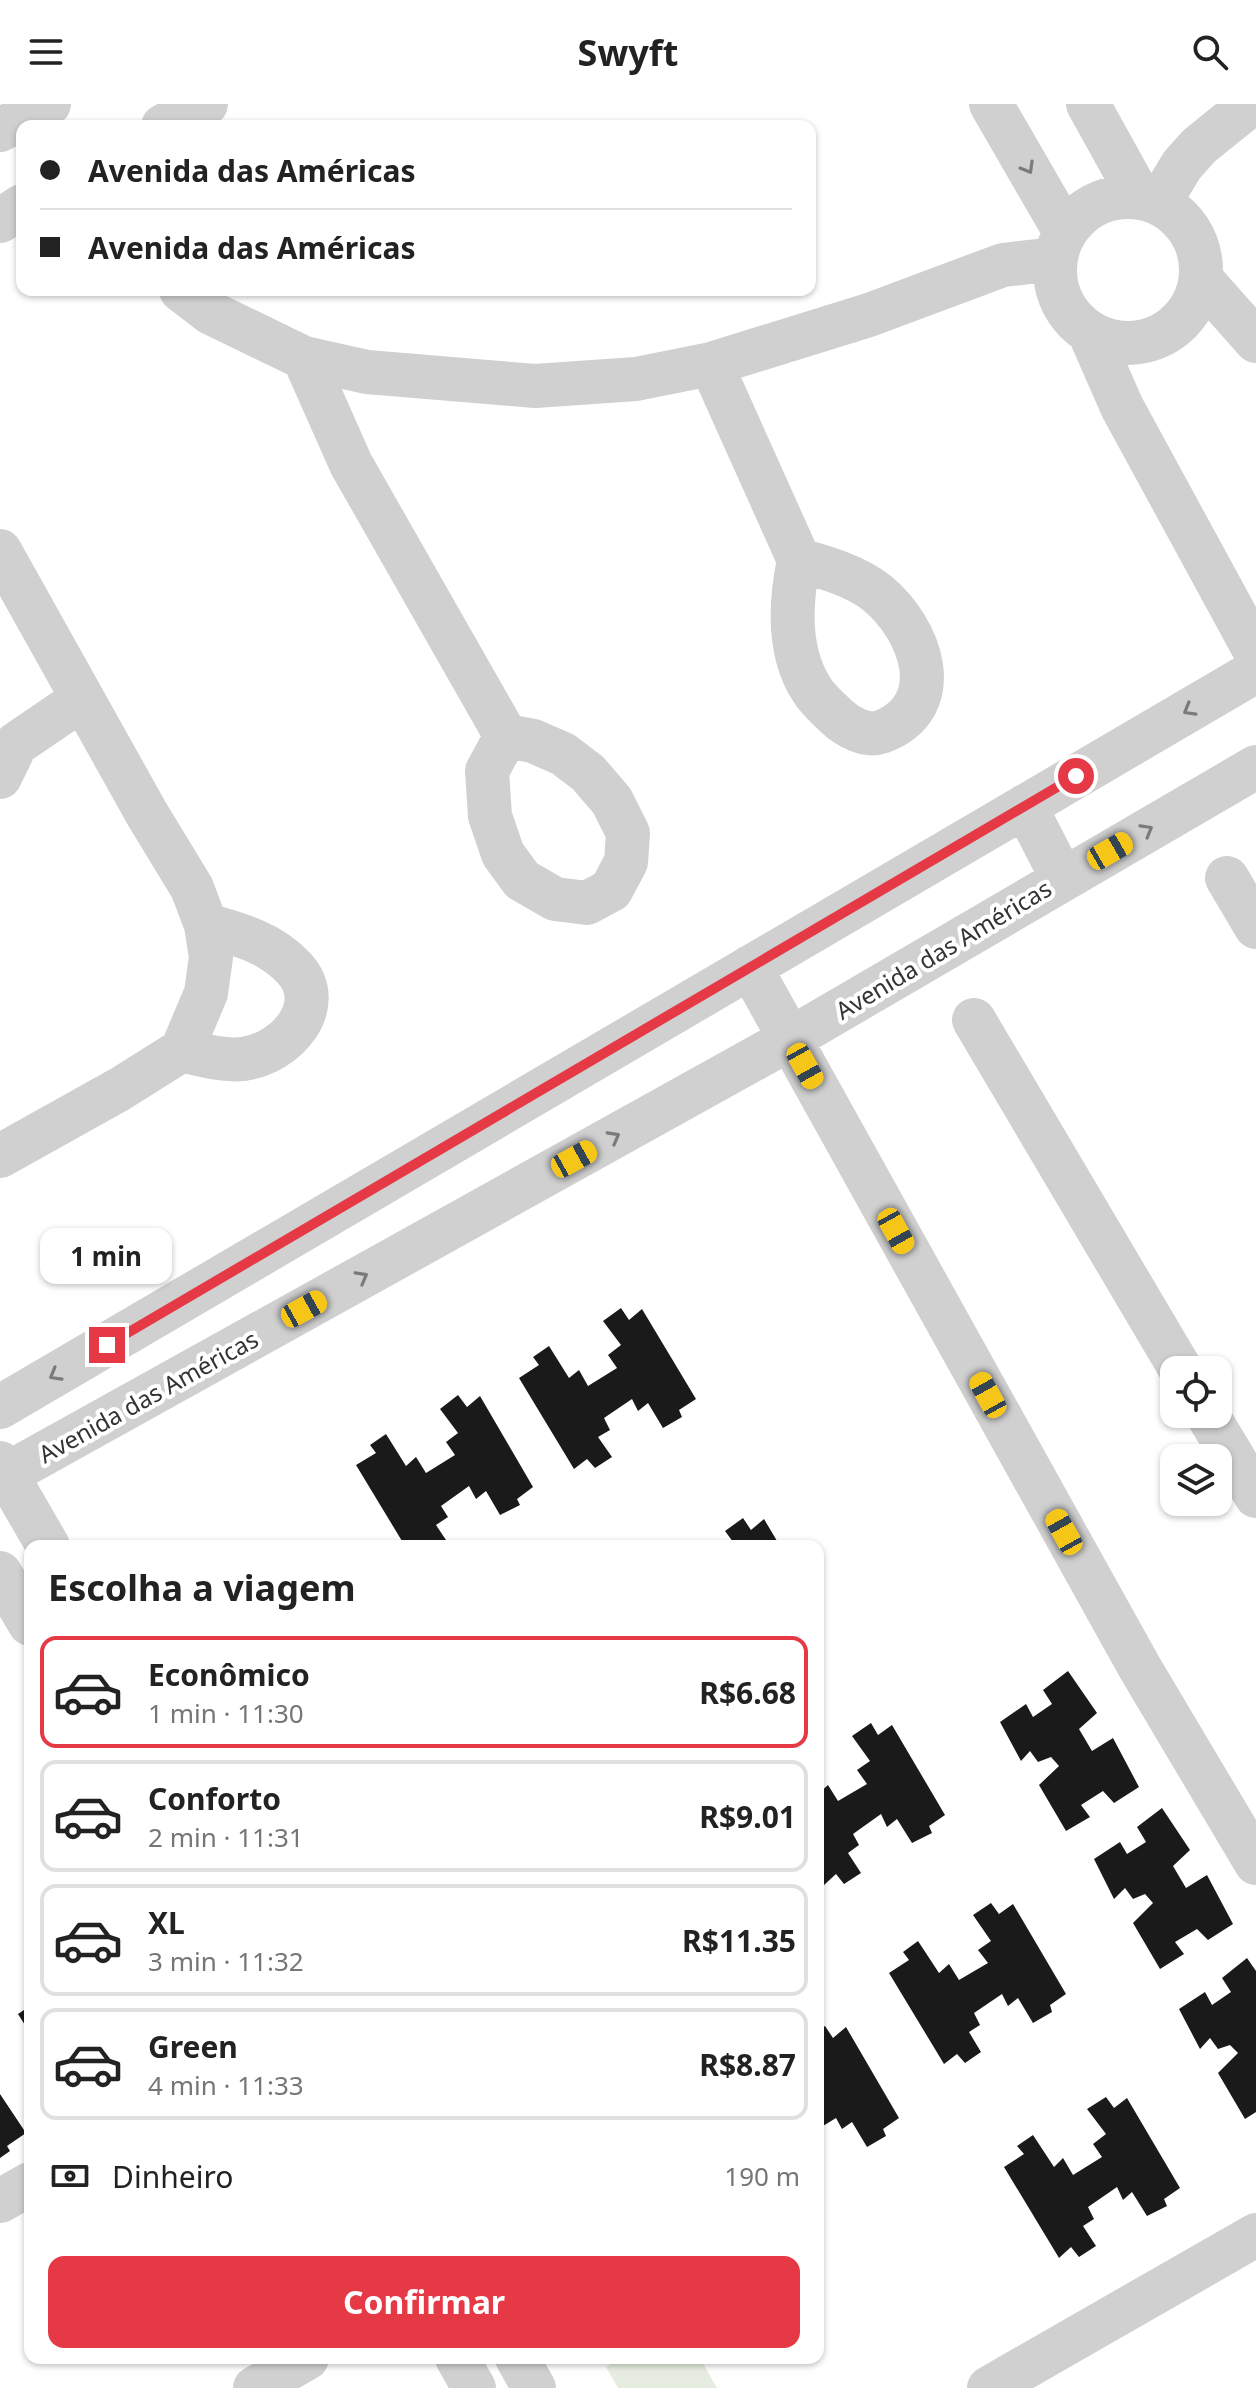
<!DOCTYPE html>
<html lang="pt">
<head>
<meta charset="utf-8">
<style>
  :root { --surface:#fff; --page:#f2f2f2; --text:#222; --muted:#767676; --line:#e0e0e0; --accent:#e63946 }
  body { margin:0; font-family:"Noto Sans",sans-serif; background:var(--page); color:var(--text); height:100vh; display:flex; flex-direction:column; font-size:30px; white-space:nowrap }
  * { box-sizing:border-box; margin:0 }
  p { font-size:26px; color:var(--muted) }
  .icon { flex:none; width:44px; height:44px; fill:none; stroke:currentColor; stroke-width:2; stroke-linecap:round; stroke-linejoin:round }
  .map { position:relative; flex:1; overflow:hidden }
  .details { position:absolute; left:24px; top:1436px; width:800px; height:824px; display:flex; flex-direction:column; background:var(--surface); border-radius:16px; box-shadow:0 2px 6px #0004 }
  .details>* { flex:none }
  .hud { position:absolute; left:16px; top:16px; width:800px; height:176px; border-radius:16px; box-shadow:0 2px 6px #0004; display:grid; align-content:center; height:176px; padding:0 24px; background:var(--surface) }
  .controls { position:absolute; left:1160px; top:1252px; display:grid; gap:16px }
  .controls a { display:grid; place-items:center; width:72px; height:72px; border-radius:16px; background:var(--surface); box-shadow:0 2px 6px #0004; font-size:40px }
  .end { position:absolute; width:36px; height:36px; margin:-18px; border:10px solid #e63946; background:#fff; box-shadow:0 0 0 4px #fff }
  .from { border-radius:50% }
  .bubble { position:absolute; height:56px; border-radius:16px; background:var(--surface); box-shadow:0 2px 6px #0004; font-size:26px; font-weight:700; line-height:56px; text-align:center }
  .car { position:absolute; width:24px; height:48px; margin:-24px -12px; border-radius:10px; box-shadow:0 0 6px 2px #0007; background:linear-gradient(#f5c518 24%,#345 0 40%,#f5c518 0 76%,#345 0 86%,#f5c518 0) }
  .hud b { display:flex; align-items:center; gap:28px; height:76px; font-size:30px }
  .hud b+b { border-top:2px solid var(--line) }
  .hud i { width:20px; height:20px; background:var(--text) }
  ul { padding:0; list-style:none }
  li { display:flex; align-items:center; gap:24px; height:112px; margin:0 16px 12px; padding:0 8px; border:4px solid var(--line); border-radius:16px }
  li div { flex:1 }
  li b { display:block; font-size:30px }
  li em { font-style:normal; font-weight:700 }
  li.current { border-color:var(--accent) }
  li>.icon { width:72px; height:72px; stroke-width:1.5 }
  h2 { padding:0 24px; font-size:36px; line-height:96px }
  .pay { display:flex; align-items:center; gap:20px; height:88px; padding:0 24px; font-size:30px }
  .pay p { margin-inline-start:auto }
  .cta { display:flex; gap:16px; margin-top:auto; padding:16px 24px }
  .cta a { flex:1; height:92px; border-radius:16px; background:var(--accent); color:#fff; font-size:32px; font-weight:700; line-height:92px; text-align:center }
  header { display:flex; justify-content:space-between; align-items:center; height:104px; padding:0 24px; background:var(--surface); font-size:36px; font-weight:700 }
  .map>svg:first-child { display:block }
  .pitch { fill:#e6ecdf }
  .building { fill:#1a1a1a }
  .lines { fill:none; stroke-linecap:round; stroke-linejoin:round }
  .street { stroke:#d0d0d0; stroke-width:44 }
  .oneway { stroke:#7a7a7a }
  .route { stroke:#e63946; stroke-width:10 }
  .labels { text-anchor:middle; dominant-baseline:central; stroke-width:8; stroke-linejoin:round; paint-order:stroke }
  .street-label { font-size:24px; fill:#333; stroke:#fff }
</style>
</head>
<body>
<header><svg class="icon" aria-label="menu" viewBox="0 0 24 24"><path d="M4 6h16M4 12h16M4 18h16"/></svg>Swyft<svg class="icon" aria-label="search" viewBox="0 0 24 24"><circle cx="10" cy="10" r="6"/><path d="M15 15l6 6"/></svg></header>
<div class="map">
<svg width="1256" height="2284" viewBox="0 0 1256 2284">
  <rect width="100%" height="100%" fill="#fff"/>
  <!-- pitch -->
  <path class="pitch" d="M621 2254H700L717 2284H618L606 2263Z"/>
  <!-- building -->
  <path class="building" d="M621 1204 629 1216 642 1205 696 1295 679 1306 682 1313 663 1324 648 1299 638 1307 632 1295 604 1314 610 1326 598 1333 612 1353 595 1364 587 1355 574 1365 519 1274 539 1261 533 1253 549 1242 569 1274 579 1266 588 1282 617 1264 608 1251 621 1241 603 1217Z
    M458 1291 467 1303 480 1292 533 1383 517 1395 520 1401 500 1411 486 1387 476 1395 469 1382 441 1402 448 1413 436 1421 450 1442H405L356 1361 376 1349 370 1341 386 1330 406 1362 416 1353 426 1369 455 1351 446 1338 458 1329 440 1305Z
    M743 1414 751 1426 764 1415 780 1442H736L725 1427Z
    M1068 1567 1097 1609 1079 1625 1092 1647 1113 1634 1139 1683 1114 1699 1103 1687 1081 1701 1090 1713 1066 1727 1039 1681 1059 1662 1051 1653 1038 1658 1030 1647 1021 1657 1000 1618 1026 1600 1033 1613 1052 1600 1043 1586Z
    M871 1619 878 1631 892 1621 945 1711 929 1722 932 1729 912 1739 897 1715 887 1723 881 1710 853 1730 859 1741 848 1749 861 1769 844 1780 836 1770 824 1781 818 1772V1690L828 1681 838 1697 867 1680 857 1666 870 1657 852 1632Z
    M1162 1704 1190 1746 1173 1762 1186 1784 1207 1771 1233 1820 1208 1836 1197 1825 1175 1838 1184 1850 1160 1865 1133 1819 1153 1799 1145 1790 1133 1795 1125 1784 1114 1795 1094 1755 1120 1738 1127 1750 1146 1738 1137 1723Z
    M991 1799 999 1810 1013 1800 1066 1890 1050 1901 1052 1908 1033 1919 1018 1894 1008 1902 1002 1890 974 1909 980 1921 969 1928 981 1948 965 1959 957 1950 944 1960 889 1869 909 1856 903 1848 918 1837 939 1869 949 1860 959 1876 988 1859 978 1846 991 1837 973 1811Z
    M1247 1854 1256 1867V2008L1245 2015 1218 1969 1238 1949 1230 1941 1218 1945 1210 1934 1200 1945 1179 1905 1205 1888 1212 1901 1231 1888 1222 1874Z
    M30 1902V1929L18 1910Z
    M825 1922 833 1934 846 1923 899 2014 883 2025 886 2032 867 2043 852 2018 842 2025 836 2014 818 2025V1984L821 1982 818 1978V1965L824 1960 818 1951V1927Z
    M0 1990 26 2029 7 2042 10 2047 0 2054Z
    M1106 1993 1114 2004 1127 1994 1180 2084 1164 2095 1167 2102 1147 2112 1132 2088 1123 2096 1117 2083 1088 2103 1094 2115 1083 2122 1096 2142 1079 2153 1071 2143 1059 2154 1004 2063 1024 2050 1017 2042 1033 2031 1054 2063 1063 2054 1073 2071 1102 2053 1093 2040 1106 2030 1087 2005Z"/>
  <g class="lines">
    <!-- street -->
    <path class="street" d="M991 0 1065 128
      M1088 0 1139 92
      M163 22 206 0
      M0 26 49 0
      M1055 166a73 73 0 1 1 146 0a73 73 0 1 1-146 0Z
      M1159 99 1182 61 1199 42 1251 0
      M0 117 22 102
      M1202 176 1256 237
      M181 186 211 209 304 254 367 268 535 282 636 275 711 260 869 211 1003 161 1055 155
      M1090 230 1122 303 1256 549
      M304 254 351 360 506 632 533 637 563 650 588 669 612 697 628 729 626 758 611 786 587 799 555 795 522 776 503 750 490 712 487 667 506 632
      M711 260 799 456C790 499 787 548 812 586 818 596 829 605 837 613 848 623 866 633 881 628 950 602 920 524 877 489 856 472 824 463 799 456
      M0 447 147 710 192 784 206 821 211 853 206 889 182 946 120 985 0 1052
      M0 673 16 640 82 595
      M1025 702 1062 774
      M1227 774 1256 823
      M750 863 1140 1564 1256 1759
      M974 916 1181 1266
      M182 946C202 951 223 957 243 955 285 950 329 902 294 864 270 838 238 830 206 821
      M0 1303 1256 567
      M1207 1310 1256 1392
      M0 1359 48 1442
      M0 1374 790 935 1256 663
      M0 1469 30 1520
      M0 2097 30 2080
      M457 2254 474 2284
      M517 2254 534 2284
      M255 2284 307 2254
      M989 2284 1256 2131"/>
  </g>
  <!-- one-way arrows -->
  <defs><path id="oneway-chevron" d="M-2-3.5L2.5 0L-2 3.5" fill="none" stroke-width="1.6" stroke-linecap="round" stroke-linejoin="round" transform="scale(2)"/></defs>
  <g class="oneway">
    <use href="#oneway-chevron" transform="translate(1028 64) rotate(60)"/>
    <use href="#oneway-chevron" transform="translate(1189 606) rotate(150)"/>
    <use href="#oneway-chevron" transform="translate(1147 726) rotate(-30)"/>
    <use href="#oneway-chevron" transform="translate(614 1033) rotate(-29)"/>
    <use href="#oneway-chevron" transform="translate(362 1173) rotate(-29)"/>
    <use href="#oneway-chevron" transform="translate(55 1271) rotate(150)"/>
  </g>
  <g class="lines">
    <!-- route -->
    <path class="route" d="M107 1241 1076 672"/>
  </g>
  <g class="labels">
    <!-- street labels -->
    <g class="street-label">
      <text transform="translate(943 845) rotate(-31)">Avenida das Américas</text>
      <text transform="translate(148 1292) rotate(-29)">Avenida das Américas</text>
    </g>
  </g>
</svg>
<div class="controls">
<a><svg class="icon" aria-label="locate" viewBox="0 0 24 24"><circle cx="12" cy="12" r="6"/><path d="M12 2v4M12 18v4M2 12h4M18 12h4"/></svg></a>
<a><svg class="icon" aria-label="layers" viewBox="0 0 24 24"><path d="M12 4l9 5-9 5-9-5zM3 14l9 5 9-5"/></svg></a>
</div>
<i class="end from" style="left:1076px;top:672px"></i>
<i class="end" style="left:107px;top:1241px"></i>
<div class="bubble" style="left:40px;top:1124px;width:132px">1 min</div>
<i class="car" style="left:1110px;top:747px;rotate:60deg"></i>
<i class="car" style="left:805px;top:962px;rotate:151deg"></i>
<i class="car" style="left:574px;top:1055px;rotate:61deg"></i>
<i class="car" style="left:896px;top:1127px;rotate:151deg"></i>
<i class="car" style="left:304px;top:1205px;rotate:61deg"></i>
<i class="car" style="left:988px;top:1291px;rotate:331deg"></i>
<i class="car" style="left:1064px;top:1428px;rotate:331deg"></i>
<div class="hud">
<b><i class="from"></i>Avenida das Américas</b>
<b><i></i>Avenida das Américas</b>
</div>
<section class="details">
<h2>Escolha a viagem</h2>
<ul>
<li class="current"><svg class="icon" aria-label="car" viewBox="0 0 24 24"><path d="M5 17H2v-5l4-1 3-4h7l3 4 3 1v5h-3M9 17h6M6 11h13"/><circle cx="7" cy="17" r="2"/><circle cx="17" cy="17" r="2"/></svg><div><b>Econômico</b><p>1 min · 11:30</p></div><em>R$6.68</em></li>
<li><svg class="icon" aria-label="car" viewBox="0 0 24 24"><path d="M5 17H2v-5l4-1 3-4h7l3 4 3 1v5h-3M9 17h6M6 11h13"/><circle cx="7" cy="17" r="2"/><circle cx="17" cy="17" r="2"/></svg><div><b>Conforto</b><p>2 min · 11:31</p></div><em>R$9.01</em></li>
<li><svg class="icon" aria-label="car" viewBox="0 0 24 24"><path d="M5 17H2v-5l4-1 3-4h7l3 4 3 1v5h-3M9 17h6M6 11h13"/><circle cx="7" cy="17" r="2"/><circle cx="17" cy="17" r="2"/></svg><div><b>XL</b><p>3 min · 11:32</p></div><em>R$11.35</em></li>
<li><svg class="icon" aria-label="car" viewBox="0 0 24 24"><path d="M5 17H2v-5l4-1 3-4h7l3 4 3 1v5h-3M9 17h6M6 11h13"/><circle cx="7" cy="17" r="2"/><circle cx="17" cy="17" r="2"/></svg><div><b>Green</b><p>4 min · 11:33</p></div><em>R$8.87</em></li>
</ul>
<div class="pay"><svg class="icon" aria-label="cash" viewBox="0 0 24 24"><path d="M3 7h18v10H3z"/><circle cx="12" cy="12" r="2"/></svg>Dinheiro<p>190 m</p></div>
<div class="cta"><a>Confirmar</a></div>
</section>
</div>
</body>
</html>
